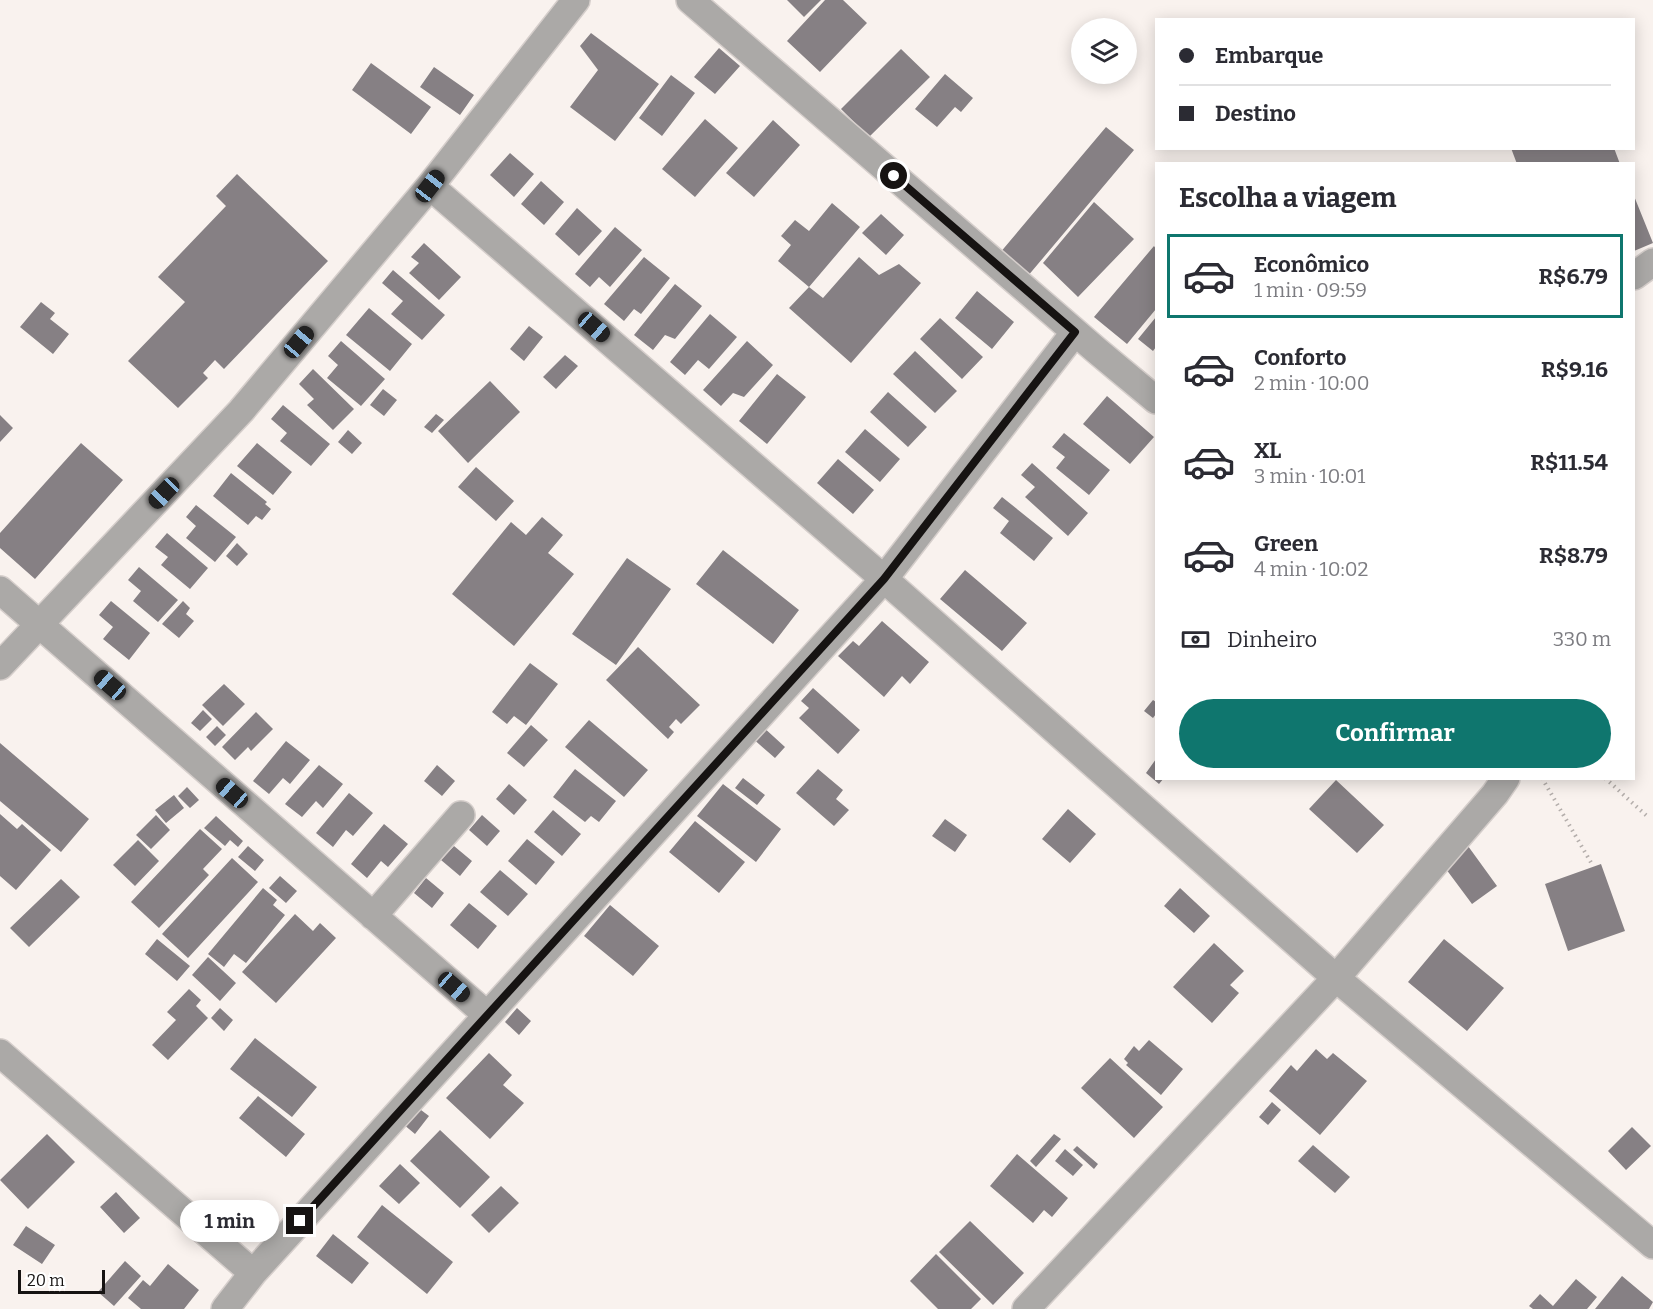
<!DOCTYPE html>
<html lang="pt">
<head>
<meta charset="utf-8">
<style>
  :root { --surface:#fff; --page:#f2f2f3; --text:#2b2b33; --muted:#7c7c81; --line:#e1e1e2; --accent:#0f766e }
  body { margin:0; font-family:Bitter,serif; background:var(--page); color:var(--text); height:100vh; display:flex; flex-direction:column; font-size:22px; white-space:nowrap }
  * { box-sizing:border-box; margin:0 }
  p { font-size:20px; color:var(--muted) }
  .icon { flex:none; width:33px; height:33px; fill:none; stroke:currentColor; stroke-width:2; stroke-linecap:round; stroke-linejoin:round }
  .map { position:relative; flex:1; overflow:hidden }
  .side { position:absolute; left:1155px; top:162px; width:480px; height:618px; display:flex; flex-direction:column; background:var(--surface); border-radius:0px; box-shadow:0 3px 15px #0003 }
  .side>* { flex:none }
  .banner { position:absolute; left:1155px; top:18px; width:480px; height:132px; border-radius:0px; box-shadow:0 3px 15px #0003; display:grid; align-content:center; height:132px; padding:0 24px; background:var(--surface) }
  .controls { position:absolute; left:1071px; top:18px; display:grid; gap:12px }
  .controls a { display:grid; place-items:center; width:66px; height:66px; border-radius:50%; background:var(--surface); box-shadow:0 3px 15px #0003; font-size:30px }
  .scale { position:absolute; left:18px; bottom:15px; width:87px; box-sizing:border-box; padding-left:6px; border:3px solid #161312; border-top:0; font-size:16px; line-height:21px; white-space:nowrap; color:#161312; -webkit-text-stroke:4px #fff; paint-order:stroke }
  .end { position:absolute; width:27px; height:27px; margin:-14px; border:8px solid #161312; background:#fff; box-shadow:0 0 0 3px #fff }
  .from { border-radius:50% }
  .bubble { position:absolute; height:42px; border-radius:21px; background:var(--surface); box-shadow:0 3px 15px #0003; font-size:20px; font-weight:700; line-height:42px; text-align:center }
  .car { position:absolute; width:18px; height:36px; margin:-18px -9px; border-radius:8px; box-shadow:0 0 4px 2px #0007; background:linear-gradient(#222 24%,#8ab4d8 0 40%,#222 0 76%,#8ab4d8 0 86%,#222 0) }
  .banner b { display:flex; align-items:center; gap:21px; height:57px; font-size:22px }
  .banner b+b { border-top:2px solid var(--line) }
  .banner i { width:15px; height:15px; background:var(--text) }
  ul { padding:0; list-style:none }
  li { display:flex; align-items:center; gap:18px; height:84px; margin:0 12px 9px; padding:0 12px; border:3px solid transparent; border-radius:0px }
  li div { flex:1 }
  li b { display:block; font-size:22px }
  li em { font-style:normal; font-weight:700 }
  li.selected { border-color:var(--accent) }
  li>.icon { width:54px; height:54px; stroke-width:1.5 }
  h2 { padding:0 24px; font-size:27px; line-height:72px }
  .pay { display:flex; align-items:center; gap:15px; height:66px; padding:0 24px; font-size:22px }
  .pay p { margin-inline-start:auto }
  .action { display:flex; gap:12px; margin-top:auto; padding:12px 24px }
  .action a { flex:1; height:69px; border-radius:36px; background:var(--accent); color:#fff; font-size:24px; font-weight:700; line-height:69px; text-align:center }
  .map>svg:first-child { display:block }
  .building { fill:#868084 }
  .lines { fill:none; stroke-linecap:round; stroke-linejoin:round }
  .street-casing { stroke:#d5cecb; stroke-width:30 }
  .path { stroke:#b4aeab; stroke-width:4; stroke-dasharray:1.5 4.5; stroke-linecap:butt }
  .street { stroke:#aba9a7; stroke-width:27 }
  .route { stroke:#161312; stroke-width:8 }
</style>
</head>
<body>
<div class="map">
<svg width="1653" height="1309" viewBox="0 0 1653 1309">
  <rect width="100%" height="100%" fill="#f9f2ee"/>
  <!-- building -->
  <path class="building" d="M787 0H821L804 17Z
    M825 0H843L867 23 820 72 787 41Z
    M591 33 659 84 615 141 570 107 598 70 580 46Z
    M719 48 740 66 715 94 694 77Z
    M901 49 930 77 869 137 841 109Z
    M371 63 431 107 411 134 352 90Z
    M434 67 474 95 460 115 420 87Z
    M945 74 973 98 961 112 955 107 937 127 915 109Z
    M671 75 695 93 662 136 639 118Z
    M705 119 738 148 695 197 662 169Z
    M773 120 800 145 754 197 726 173Z
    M1106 127 1134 150 1027 277 999 254Z
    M1511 148H1614L1620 164H1517Z
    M510 153 534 174 514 197 490 175Z
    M237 174 328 261 224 369 215 360 203 373 208 378 178 408 128 361 185 302 158 277 226 206 216 196Z
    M541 181 564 202 544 225 521 204Z
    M1634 196 1653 243 1634 251Z
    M1094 202 1134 239 1078 297 1043 263Z
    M832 203 860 227 809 287 778 261 791 245 781 236 795 220 809 231Z
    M577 208 602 231 579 256 555 234Z
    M881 214 904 235 886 255 862 233Z
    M615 227 642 250 610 287 599 277 590 287 575 274Z
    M424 243 461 277 439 300 409 273 419 263 411 257Z
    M1154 246 1156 249V309L1127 344 1094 317Z
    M644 257 670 278 641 314 634 309 624 321 604 304Z
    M859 257 879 275 899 264 921 283 851 363 789 308 809 287 823 298Z
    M393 270 445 315 422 340 391 314 403 301 382 283Z
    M675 284 702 306 675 339 665 335 653 350 634 335Z
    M977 291 1014 322 992 349 955 318Z
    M41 302 55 313 50 319 69 334 53 354 20 327Z
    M369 308 412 344 390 371 346 335Z
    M710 314 737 337 709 369 698 360 685 375 670 362Z
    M1156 317V347L1153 351 1138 339Z
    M940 318 983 357 962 379 920 339Z
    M529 326 543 337 524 361 510 349Z
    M341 341 385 379 361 406 327 378 338 365 328 356Z
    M747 341 773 365 744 397 733 393 721 406 703 390Z
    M915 351 957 391 935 413 893 374Z
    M565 355 578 366 556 389 543 377Z
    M313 369 354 409 333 430 307 405 314 399 299 384Z
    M777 374 806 397 767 444 739 421Z
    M490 381 520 412 468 463 438 431Z
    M383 389 397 400 384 416 370 405Z
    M888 392 927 427 908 447 870 412Z
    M1107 396 1154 437 1130 464 1083 424Z
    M283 405 330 444 311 466 280 441 287 433 271 419Z
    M436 414 444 420 432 433 424 427Z
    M0 415 13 428 0 442Z
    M865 429 900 459 880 482 845 452Z
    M348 430 362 443 352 454 338 442Z
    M1064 433 1110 470 1089 495 1056 468 1065 457 1052 447Z
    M81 443 123 480 35 579 0 548V533Z
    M257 443 292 472 273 495 237 466Z
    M838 459 874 490 853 514 817 483Z
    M1032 463 1088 513 1068 536 1025 497 1035 487 1021 475Z
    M476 467 514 501 496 521 458 487Z
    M231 473 267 502 265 504 271 509 262 520 256 516 248 525 213 496Z
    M1002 497 1053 538 1034 561 1000 533 1009 521 993 508Z
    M196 505 236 537 215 562 186 538 196 526 186 517Z
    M542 517 563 535 548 553 574 574 514 646 452 594 511 522 526 535Z
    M167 533 208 568 190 589 161 565 168 557 155 547Z
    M237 543 248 554 237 566 226 556Z
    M723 550 799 610 773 644 696 584Z
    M627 558 671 589 616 665 572 634Z
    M139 567 178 600 158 622 133 601 141 591 128 580Z
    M965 570 1027 623 1002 651 940 599Z
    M111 601 150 633 129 660 103 639 113 627 99 615Z
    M183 601 190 608 186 614 194 621 179 638 162 624Z
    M882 621 929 662 910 684 902 676 884 697 838 656 853 641 859 646Z
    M638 647 700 705 681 724 676 719 669 727 674 732 668 739 606 680Z
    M530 663 558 684 526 725 514 716 507 724 492 712Z
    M224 684 245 704 223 726 202 705Z
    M813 688 860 730 838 754 799 718 809 708 801 701Z
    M1153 700 1156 702V714L1153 718 1144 711Z
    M203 710 212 719 200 731 191 723Z
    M256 712 273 729 251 751 248 747 235 760 222 747Z
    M589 720 648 770 624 797 565 747Z
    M531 725 548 740 524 767 507 753Z
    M761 725 785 747 775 758 751 737Z
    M217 726 226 735 215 746 206 737Z
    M286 741 310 760 290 784 283 778 269 794 253 781Z
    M0 743 89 819 61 852 0 801Z
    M1156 759V778H1164L1159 784 1146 773Z
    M319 765 343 784 323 808 316 801 302 817 285 804Z
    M437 765 455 781 442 796 424 781Z
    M575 769 616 801 599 822 591 816 585 822 553 797Z
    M818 769 843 790 836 799 849 810 834 826 796 793Z
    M743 778 765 795 757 805 735 788Z
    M1336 780 1384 825 1357 853 1309 809Z
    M509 784 527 800 514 815 496 799Z
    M723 784 781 829 756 862 697 816Z
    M187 787 199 800 190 808 178 796Z
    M349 793 373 813 353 836 346 830 333 847 316 833Z
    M174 795 184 808 166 823 155 810Z
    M1068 809 1096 834 1070 863 1042 839Z
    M553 810 581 834 562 856 534 832Z
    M0 814 17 829 22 824 51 850 16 890 0 876Z
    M156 815 170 830 151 849 136 835Z
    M482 815 500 831 487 846 469 830Z
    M216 816 243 841 238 847 230 840 225 846 204 828Z
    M945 819 967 835 955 852 932 836Z
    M695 821 745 862 719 893 669 852Z
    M384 824 408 844 388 867 381 861 367 878 351 864Z
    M200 829 222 849 203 869 209 875 159 928 131 902Z
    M527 839 555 862 536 885 508 861Z
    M138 840 159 861 135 886 113 865Z
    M248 846 264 860 255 871 238 857Z
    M454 846 472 861 460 876 441 860Z
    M1468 846 1497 886 1472 904 1443 865Z
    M232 858 258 882 188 958 162 934Z
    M1601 864 1625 931 1568 951 1545 884Z
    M500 870 528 894 508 916 480 892Z
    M280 876 297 891 286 903 269 888Z
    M426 878 444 893 432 908 414 893Z
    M61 879 80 897 29 947 10 928Z
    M263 888 277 900 273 905 285 915 246 963 234 954 224 967 208 954Z
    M1180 888 1210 916 1194 933 1164 906Z
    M469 903 497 926 478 949 450 925Z
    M610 905 659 946 633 976 584 936Z
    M295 914 313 931 320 923 336 938 276 1003 242 972Z
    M157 939 190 966 177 981 145 954Z
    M1444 939 1504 988 1467 1031 1408 982Z
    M1214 943 1244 971 1230 985 1239 993 1212 1023 1173 987Z
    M208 957 236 983 220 1001 192 975Z
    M189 989 201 1000 196 1006 208 1018 168 1060 152 1045 176 1020 167 1012Z
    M220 1008 233 1020 224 1031 211 1018Z
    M517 1008 531 1021 519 1035 505 1022Z
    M255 1038 317 1087 292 1117 230 1069Z
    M1149 1040 1183 1069 1161 1095 1126 1065 1128 1063 1124 1059 1134 1046 1139 1051Z
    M1316 1049 1327 1059 1333 1053 1367 1081 1320 1135 1269 1091 1291 1065 1297 1071Z
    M489 1053 512 1075 503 1085 524 1103 490 1139 446 1098Z
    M1110 1058 1163 1107 1134 1138 1081 1088Z
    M258 1096 305 1134 286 1157 239 1118Z
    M1272 1102 1281 1110 1268 1125 1259 1117Z
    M417 1107 429 1116 415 1134 403 1124Z
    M1632 1127 1651 1146 1626 1170 1608 1151Z
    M440 1130 490 1177 460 1208 410 1161Z
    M47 1134 75 1162 28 1209 0 1180Z
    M1054 1134 1061 1139 1036 1167 1030 1161Z
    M1313 1145 1350 1177 1335 1193 1298 1161Z
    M1077 1146 1098 1164 1094 1169 1073 1150Z
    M1065 1149 1083 1165 1073 1176 1055 1161Z
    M1017 1154 1068 1198 1052 1217 1044 1210 1033 1223 990 1186Z
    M400 1164 420 1183 399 1204 379 1186Z
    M501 1186 519 1203 489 1233 471 1215Z
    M116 1192 140 1218 124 1233 100 1207Z
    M382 1205 453 1262 427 1294 357 1237Z
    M970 1221 1024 1273 993 1305 939 1252Z
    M26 1226 55 1245 42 1264 13 1245Z
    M333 1234 369 1263 352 1284 316 1256Z
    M936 1254 981 1299 971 1309H938L910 1281Z
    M125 1261 141 1276 114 1306 98 1292Z
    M168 1264 199 1290 184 1309H141L128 1298 143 1280 150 1286Z
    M1622 1276 1653 1302 1649 1309H1595Z
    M1576 1279 1597 1297 1587 1309H1533L1529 1306 1540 1294 1553 1306Z"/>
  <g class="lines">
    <defs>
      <path id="street" d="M690 0 1096 350 1156 400
        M430 186 884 579 1336 978 1653 1245
        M1634 276 1653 262
        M0 590 487 1015
        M0 666 241 411 430 186 576 0
        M373 916 461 815
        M0 1053 253 1273
        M225 1309 253 1273 884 579 1075 332
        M1026 1309 1336 978 1495 794 1506 778"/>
    </defs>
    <!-- street casing -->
    <use href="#street" class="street-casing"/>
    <!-- path -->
    <path class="path" d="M1542 778 1593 866
      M1605 778 1649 818"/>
    <!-- street -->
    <use href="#street" class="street"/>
  </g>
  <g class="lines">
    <!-- route -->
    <path class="route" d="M300 1221 884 579 1075 332 894 176"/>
  </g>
</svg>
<div class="controls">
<a><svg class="icon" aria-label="layers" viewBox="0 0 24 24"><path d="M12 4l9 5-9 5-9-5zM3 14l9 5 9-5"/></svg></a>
</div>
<div class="scale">20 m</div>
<i class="end from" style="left:894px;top:176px"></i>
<i class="end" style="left:300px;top:1221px"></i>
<div class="bubble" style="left:180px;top:1200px;width:99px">1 min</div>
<i class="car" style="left:430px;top:186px;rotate:38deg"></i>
<i class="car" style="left:594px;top:327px;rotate:131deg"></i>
<i class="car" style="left:299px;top:342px;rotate:40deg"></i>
<i class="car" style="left:164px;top:493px;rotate:224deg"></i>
<i class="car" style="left:110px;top:685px;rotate:311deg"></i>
<i class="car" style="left:232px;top:793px;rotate:311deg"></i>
<i class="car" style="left:454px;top:987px;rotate:131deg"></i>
<div class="banner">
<b><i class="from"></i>Embarque</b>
<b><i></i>Destino</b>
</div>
<section class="side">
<h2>Escolha a viagem</h2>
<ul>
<li class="selected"><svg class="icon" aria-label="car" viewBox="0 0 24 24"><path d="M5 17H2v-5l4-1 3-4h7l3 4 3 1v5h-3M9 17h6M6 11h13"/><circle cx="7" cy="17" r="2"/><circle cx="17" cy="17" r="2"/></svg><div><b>Econômico</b><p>1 min · 09:59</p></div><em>R$6.79</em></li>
<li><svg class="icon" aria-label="car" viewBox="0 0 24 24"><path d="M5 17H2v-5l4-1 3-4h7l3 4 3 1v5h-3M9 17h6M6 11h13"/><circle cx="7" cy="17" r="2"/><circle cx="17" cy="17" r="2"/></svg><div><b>Conforto</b><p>2 min · 10:00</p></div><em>R$9.16</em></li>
<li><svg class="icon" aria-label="car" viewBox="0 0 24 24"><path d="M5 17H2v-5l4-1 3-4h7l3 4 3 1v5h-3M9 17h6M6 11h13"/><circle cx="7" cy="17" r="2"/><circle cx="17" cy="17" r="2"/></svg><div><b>XL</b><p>3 min · 10:01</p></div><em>R$11.54</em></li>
<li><svg class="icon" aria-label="car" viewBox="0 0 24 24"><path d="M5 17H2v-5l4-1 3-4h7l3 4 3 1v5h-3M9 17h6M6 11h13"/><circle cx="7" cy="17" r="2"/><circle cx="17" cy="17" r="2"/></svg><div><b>Green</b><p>4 min · 10:02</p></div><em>R$8.79</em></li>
</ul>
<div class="pay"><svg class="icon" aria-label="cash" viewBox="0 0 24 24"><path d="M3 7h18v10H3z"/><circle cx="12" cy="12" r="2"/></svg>Dinheiro<p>330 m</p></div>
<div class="action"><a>Confirmar</a></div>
</section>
</div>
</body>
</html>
